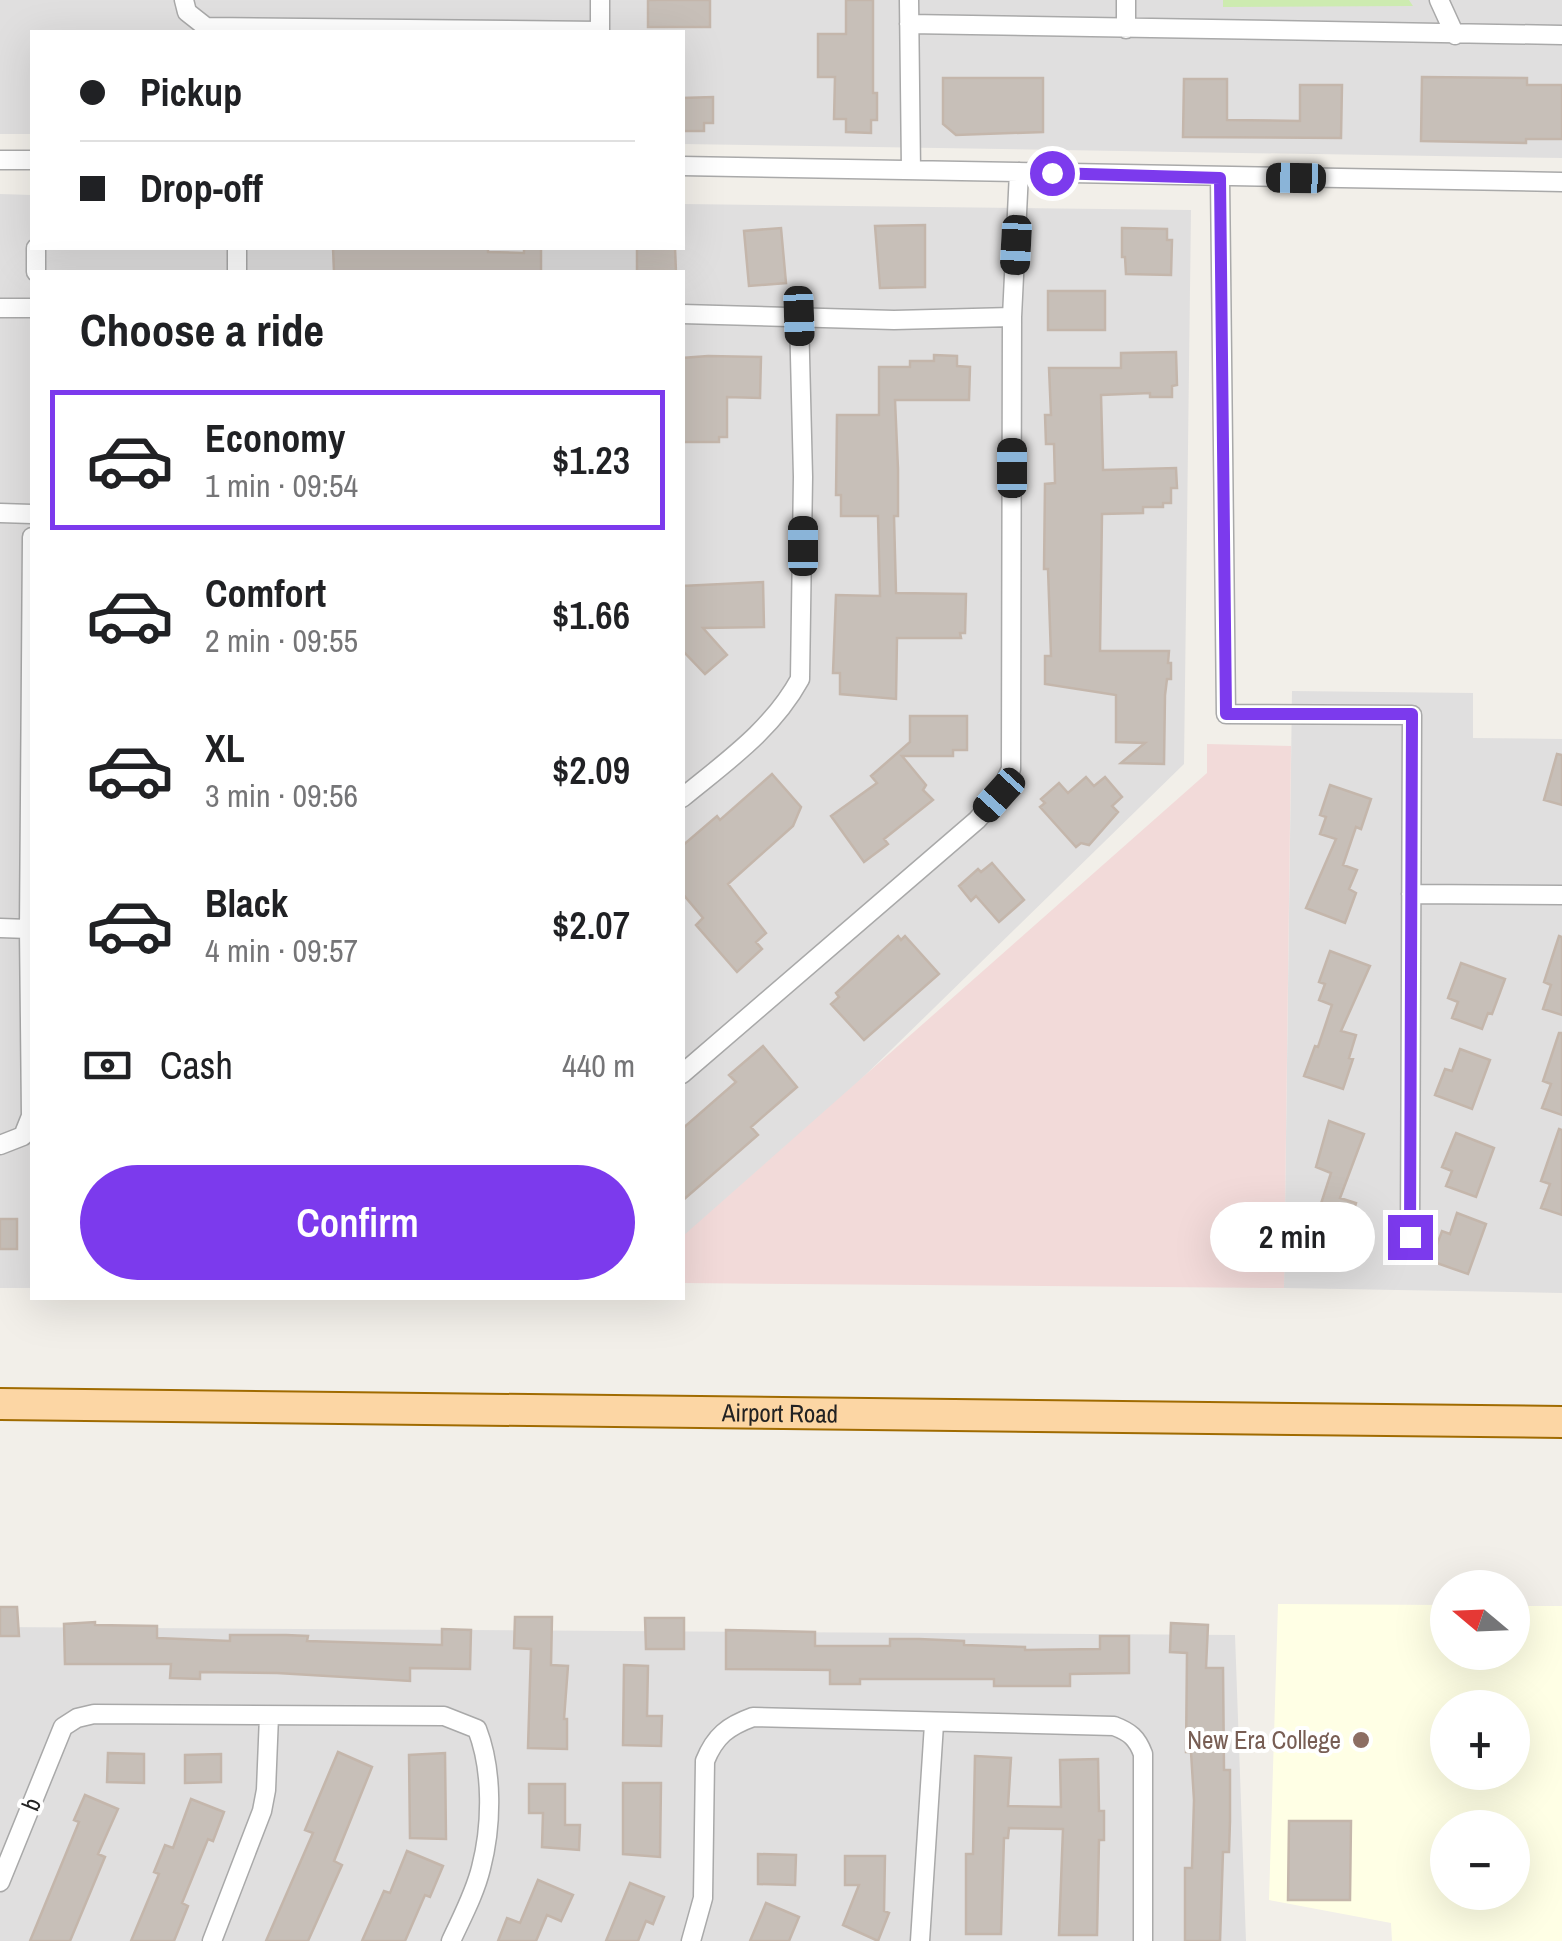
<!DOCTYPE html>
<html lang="en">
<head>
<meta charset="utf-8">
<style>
  :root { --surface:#fff; --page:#f2f2f2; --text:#202124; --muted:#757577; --line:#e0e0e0; --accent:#7c3aed }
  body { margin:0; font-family:"Archivo Narrow",sans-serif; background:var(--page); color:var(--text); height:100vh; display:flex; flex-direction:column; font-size:38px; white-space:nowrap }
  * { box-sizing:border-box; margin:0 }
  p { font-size:32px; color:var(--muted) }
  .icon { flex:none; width:55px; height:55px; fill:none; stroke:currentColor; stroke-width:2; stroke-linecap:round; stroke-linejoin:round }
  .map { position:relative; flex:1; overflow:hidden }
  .sheet { position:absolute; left:30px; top:270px; width:655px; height:1030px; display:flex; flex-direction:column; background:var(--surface); border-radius:0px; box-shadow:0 10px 40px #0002 }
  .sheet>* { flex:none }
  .top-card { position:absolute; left:30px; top:30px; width:655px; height:220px; border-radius:0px; box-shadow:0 10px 40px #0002; display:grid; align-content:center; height:220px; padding:0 50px; background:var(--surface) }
  .needle { width:65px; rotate:289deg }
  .controls { position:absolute; left:1430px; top:1570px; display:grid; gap:20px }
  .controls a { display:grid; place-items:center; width:100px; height:100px; border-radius:50%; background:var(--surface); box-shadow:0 10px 40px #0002; font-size:50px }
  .end { position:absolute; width:45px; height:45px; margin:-22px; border:12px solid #7c3aed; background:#fff; box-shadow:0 0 0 5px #fff }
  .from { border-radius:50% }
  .bubble { position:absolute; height:70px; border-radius:35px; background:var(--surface); box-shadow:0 10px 40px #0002; font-size:32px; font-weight:600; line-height:70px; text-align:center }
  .car { position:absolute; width:30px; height:60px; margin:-30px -15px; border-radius:12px; box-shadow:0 0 8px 2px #0007; background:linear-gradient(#222 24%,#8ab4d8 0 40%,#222 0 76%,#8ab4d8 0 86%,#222 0) }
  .top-card b { display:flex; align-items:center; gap:35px; height:95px; font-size:38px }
  .top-card b+b { border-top:2px solid var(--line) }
  .top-card i { width:25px; height:25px; background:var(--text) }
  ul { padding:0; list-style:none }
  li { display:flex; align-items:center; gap:30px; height:140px; margin:0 20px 15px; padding:0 30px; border:5px solid transparent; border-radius:0px }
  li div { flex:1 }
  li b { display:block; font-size:38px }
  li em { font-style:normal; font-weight:600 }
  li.current { border-color:var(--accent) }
  li>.icon { width:90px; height:90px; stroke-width:1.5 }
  h2 { padding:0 50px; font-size:45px; line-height:120px }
  .pay { display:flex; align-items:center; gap:25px; height:110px; padding:0 50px; font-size:38px }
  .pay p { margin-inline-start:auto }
  .button { display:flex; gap:20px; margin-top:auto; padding:20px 50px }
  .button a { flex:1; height:115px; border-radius:60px; background:var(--accent); color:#fff; font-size:40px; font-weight:600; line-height:115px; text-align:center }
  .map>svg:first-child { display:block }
  .residential { fill:#e0dfdf }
  .commercial { fill:#f2dad9 }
  .education { fill:#ffffe5; fill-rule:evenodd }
  .grass { fill:#cdebb0 }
  .building { fill:#c7bfb8; stroke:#c4b6ab; stroke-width:2.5 }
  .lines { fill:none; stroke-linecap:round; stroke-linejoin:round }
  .street-casing { stroke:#a9a9a9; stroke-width:21 }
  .primary-casing { stroke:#a06b00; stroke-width:34 }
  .street { stroke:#fff; stroke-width:18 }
  .primary { stroke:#fcd6a4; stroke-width:30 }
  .route { stroke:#7c3aed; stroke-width:12 }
  .education-dot { fill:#8d6e63; stroke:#fff; stroke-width:4 }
  .labels { text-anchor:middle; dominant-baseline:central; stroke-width:8; stroke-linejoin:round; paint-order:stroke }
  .street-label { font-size:25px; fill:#222; stroke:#fff }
  .education-label { font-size:25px; fill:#785e54; stroke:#fff; text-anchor:end }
</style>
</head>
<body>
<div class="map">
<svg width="1562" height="1941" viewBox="0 0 1562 1941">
  <rect width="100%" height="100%" fill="#f2efe9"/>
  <!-- residential -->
  <path class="residential" d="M0 0H1562V158L683 144 682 32H32V134H0Z
    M0 194 32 195V248H682L683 204 1191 210 1184 764 683 1253 682 272H32V1288H0Z
    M1292 691 1473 693V738L1562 739V1293L1284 1288Z
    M0 1627 1235 1635 1246 1941H0Z"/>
  <!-- commercial -->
  <path class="commercial" d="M1207 744 1291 746 1284 1288 683 1283V1236L1207 773Z"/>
  <!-- education -->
  <path class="education" d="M1278 1604 1447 1605 1448 1652H1512L1513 1606H1562V1941H1392L1391 1923 1269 1900ZM1448 1708H1512V1772H1448ZM1448 1828H1512V1892H1448Z"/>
  <!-- grass -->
  <path class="grass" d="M1223 0H1409L1413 6 1223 7Z"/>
  <!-- building -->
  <path class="building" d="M648 0H710V27H648Z
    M846 0H873V93H877V120H871V133L846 132V119H834L835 77H818V34H846Z
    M1422 77 1527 78V85H1562V139H1526V143L1421 141Z
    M943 78H1043V132L956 135 943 124Z
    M1184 79H1227V120L1300 121V85H1342L1341 138 1183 137Z
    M713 97V123H704V131H682V98Z
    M925 225V287L880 288 875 226Z
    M781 228 786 283 749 286 744 231Z
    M1122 228 1167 229V240H1172L1171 275 1126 274 1125 257H1122Z
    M333 248H488V252L524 253V248H541V272H334Z
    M637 248H675L676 272H637Z
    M1048 291H1105V330H1048Z
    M1176 352 1177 385 1172 386V397H1150V393L1101 395 1103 470 1176 468 1177 488H1171V503H1163V507H1143V513L1102 514 1100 651H1169L1168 663H1171V679H1167L1165 695 1164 764 1121 763 1145 743 1116 742V695L1045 684V656H1051L1048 569H1044L1045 484 1055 483 1054 444H1046L1045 415H1051L1049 368H1121V353Z
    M934 355 957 356V366L970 367 969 400H895L898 469V516H894L896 593 966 594 965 633H960L961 638H897L896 699 840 694V673H833L836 595 880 596 878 516H841V495H836L837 415H879V367H910V361H934Z
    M708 356 761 357 760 398 727 397V437H719V442H682V358Z
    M763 582 764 627 703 628 727 655 705 674 682 650V586Z
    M910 716H967V750H953V756H902L926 785 923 790 933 800 884 839 888 844 864 862 831 816 877 783 871 776 910 742Z
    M1557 754 1562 755V805L1544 800Z
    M772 774 801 807 793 826 728 884 766 933 756 942 762 949 737 972 696 925 703 918 682 893V846L717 816 720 820Z
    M1086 777 1094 786 1105 777 1122 797 1112 806 1118 812 1089 845 1081 843 1076 847 1040 807 1045 803 1041 799 1059 783 1068 793Z
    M1330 785 1371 799 1361 829 1356 827 1343 865 1357 870 1349 889 1356 893 1345 923 1306 908 1336 839 1320 834 1326 817 1320 815Z
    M992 863 1024 900 999 922 976 896 971 901 959 886 978 869 981 872Z
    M898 936 901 940 905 936 939 974 864 1040 831 1004 839 997 836 993Z
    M1559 936 1562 937V1015L1543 1009 1551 985 1544 982Z
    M1330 951 1370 966 1341 1031 1356 1035 1349 1058 1353 1059 1343 1089 1304 1076 1315 1046 1318 1047 1332 1005 1319 1000 1325 984 1319 982Z
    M1461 963 1505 979 1492 1014 1488 1013 1482 1029 1452 1018 1458 1002 1448 998Z
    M1559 1033H1562V1115L1542 1108 1551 1084 1543 1081Z
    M763 1046 797 1087 751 1127 758 1135 682 1201V1129L736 1082 729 1075Z
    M1460 1049 1490 1060 1472 1109 1435 1095 1445 1069 1452 1071Z
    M1329 1121 1364 1134 1340 1198 1356 1203 1340 1256 1303 1243 1313 1215 1317 1216 1331 1173 1316 1167Z
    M1559 1129 1562 1130V1215L1541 1208 1550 1184 1541 1181Z
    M1456 1133 1494 1148 1476 1197 1446 1186 1452 1171 1442 1167Z
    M1457 1213 1486 1224 1468 1274 1431 1261 1442 1231 1450 1234Z
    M0 1219H17V1249H0Z
    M0 1607H17L19 1636H0Z
    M515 1617H552L551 1665 568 1666 564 1719H567V1749L528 1748 531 1649 514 1648Z
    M645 1618H684V1649H646Z
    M95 1622V1625L157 1626V1638L230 1641V1635H286L308 1636 307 1641 442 1645V1629L471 1630 470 1669 410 1668V1681L277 1673 200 1672V1679L170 1678 171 1664H65L64 1624Z
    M1171 1623 1208 1625 1206 1668H1223L1224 1770H1230V1821L1229 1852H1223L1220 1941H1185V1868H1192L1194 1800 1191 1752H1186L1187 1653 1170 1652Z
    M726 1630 815 1632V1646H890V1639H919L964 1641V1645L1025 1647V1650L1100 1649V1636H1129V1673L1070 1674V1686H994V1679H860V1684H830V1670L726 1669Z
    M624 1665 648 1666 647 1716H662L661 1746 623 1745Z
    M338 1752 372 1767 334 1861 342 1865 308 1941H266L313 1833 305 1830Z
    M108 1753 144 1754V1783L107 1782Z
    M445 1753 446 1839 410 1838 409 1755Z
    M221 1754V1782L185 1783V1755Z
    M975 1756 1011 1758 1008 1806 1061 1807 1060 1760 1098 1759 1099 1811H1104V1840H1099L1097 1935H1059L1063 1829 1009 1828 1008 1838H1004L1001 1934H966V1854H973Z
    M623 1783H661L660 1857 623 1854Z
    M529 1784H565V1825H580L579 1850 542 1847 543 1813H529Z
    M85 1795 118 1809 98 1854 105 1857 70 1941H30L79 1822 74 1820Z
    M191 1799 224 1812 213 1841 208 1839 182 1903 188 1906 174 1941H131L159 1874 154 1872 165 1845 173 1848Z
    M1289 1821H1351L1350 1900H1288Z
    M407 1851 443 1866 430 1897 425 1895 405 1941H362L384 1891 390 1893Z
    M758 1854 796 1855 795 1885 758 1884Z
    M845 1856H885L884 1911 889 1913 878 1941 843 1925 859 1885H845Z
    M538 1880 573 1895 561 1921 547 1915 536 1941H498L507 1918 520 1923Z
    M630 1883 664 1897 653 1924 646 1921 638 1941H606Z
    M766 1903 799 1917 789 1941H750Z"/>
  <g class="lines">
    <defs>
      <path id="street" d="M184 0 187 12 206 27 600 31
        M909 0 911 170
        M1126 0V29
        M1439 0 1455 35
        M909 24 1562 35
        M600 32V0
        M0 160H32
        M682 166 1562 182
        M1220 178 1226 714 1412 715 1410 1237
        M237 248V272
        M36 272V248
        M0 308H32
        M682 314 894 320 1012 317
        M0 513 32 514
        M682 798C727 761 772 730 800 679L803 477 799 316
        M1411 894 1562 895
        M0 928 29 929
        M682 1074 977 820 999 795 1011 769 1012 317 1019 172
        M0 1145 23 1136 31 1116 29 929 32 537
        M0 1882 63 1727 77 1718 94 1714 444 1716 477 1729C493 1770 492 1826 481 1868 475 1893 462 1917 451 1941
        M212 1941 262 1811 266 1790 269 1716
        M691 1941 703 1898 705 1761C715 1736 728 1726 753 1717L1114 1726C1130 1732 1137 1738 1143 1754V1941
        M920 1941 934 1724"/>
      <g id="primary">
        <path id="s1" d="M0 1404 1562 1422"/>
      </g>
    </defs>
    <!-- street casing -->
    <use href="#street" class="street-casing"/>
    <!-- primary casing -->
    <use href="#primary" class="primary-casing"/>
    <!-- street -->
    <use href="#street" class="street"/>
    <!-- primary -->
    <use href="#primary" class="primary"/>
  </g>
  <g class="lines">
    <!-- route -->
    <path class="route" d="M1052 173 1220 178 1226 714H1412L1410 1237"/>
  </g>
  <!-- markers -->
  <circle class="education-dot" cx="1361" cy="1740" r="10"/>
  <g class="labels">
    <!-- street labels -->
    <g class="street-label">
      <text stroke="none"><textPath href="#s1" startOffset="780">Airport Road</textPath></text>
      <text transform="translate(31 1804) rotate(-68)">b</text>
    </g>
    <!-- education labels -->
    <g class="education-label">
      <text x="1341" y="1740">New Era College</text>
    </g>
  </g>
</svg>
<div class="controls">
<a><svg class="needle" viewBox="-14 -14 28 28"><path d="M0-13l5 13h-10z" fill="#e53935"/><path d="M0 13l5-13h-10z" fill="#757577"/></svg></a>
<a>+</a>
<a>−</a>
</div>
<i class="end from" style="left:1052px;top:173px"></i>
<i class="end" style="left:1410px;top:1237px"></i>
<div class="bubble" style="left:1210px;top:1202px;width:165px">2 min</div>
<i class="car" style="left:1296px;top:178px;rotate:271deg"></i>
<i class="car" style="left:1016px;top:245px;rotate:183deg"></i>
<i class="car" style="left:799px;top:316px;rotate:178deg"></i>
<i class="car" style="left:1012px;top:468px;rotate:0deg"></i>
<i class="car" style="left:803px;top:546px;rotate:0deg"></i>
<i class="car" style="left:999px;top:795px;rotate:222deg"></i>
<div class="top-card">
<b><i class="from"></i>Pickup</b>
<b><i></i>Drop-off</b>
</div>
<section class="sheet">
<h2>Choose a ride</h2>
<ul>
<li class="current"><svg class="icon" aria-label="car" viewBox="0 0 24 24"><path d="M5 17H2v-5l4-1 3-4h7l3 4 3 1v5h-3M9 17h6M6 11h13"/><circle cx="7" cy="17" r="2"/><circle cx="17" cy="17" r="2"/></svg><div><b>Economy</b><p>1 min · 09:54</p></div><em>$1.23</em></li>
<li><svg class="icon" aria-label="car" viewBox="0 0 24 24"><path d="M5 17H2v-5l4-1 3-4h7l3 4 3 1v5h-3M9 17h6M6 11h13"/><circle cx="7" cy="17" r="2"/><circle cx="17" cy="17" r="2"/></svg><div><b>Comfort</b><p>2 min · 09:55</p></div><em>$1.66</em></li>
<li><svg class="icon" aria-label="car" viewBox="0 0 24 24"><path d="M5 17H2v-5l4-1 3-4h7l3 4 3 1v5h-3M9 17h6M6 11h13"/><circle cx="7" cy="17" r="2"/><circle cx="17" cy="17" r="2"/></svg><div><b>XL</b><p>3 min · 09:56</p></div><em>$2.09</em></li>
<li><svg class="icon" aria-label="car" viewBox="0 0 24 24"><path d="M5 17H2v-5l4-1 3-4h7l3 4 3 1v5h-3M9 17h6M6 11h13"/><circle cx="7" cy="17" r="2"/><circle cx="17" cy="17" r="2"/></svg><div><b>Black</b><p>4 min · 09:57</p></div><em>$2.07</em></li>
</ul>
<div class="pay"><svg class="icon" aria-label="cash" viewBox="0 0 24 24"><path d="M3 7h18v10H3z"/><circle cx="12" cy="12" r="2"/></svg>Cash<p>440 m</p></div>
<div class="button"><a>Confirm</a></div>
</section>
</div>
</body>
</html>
